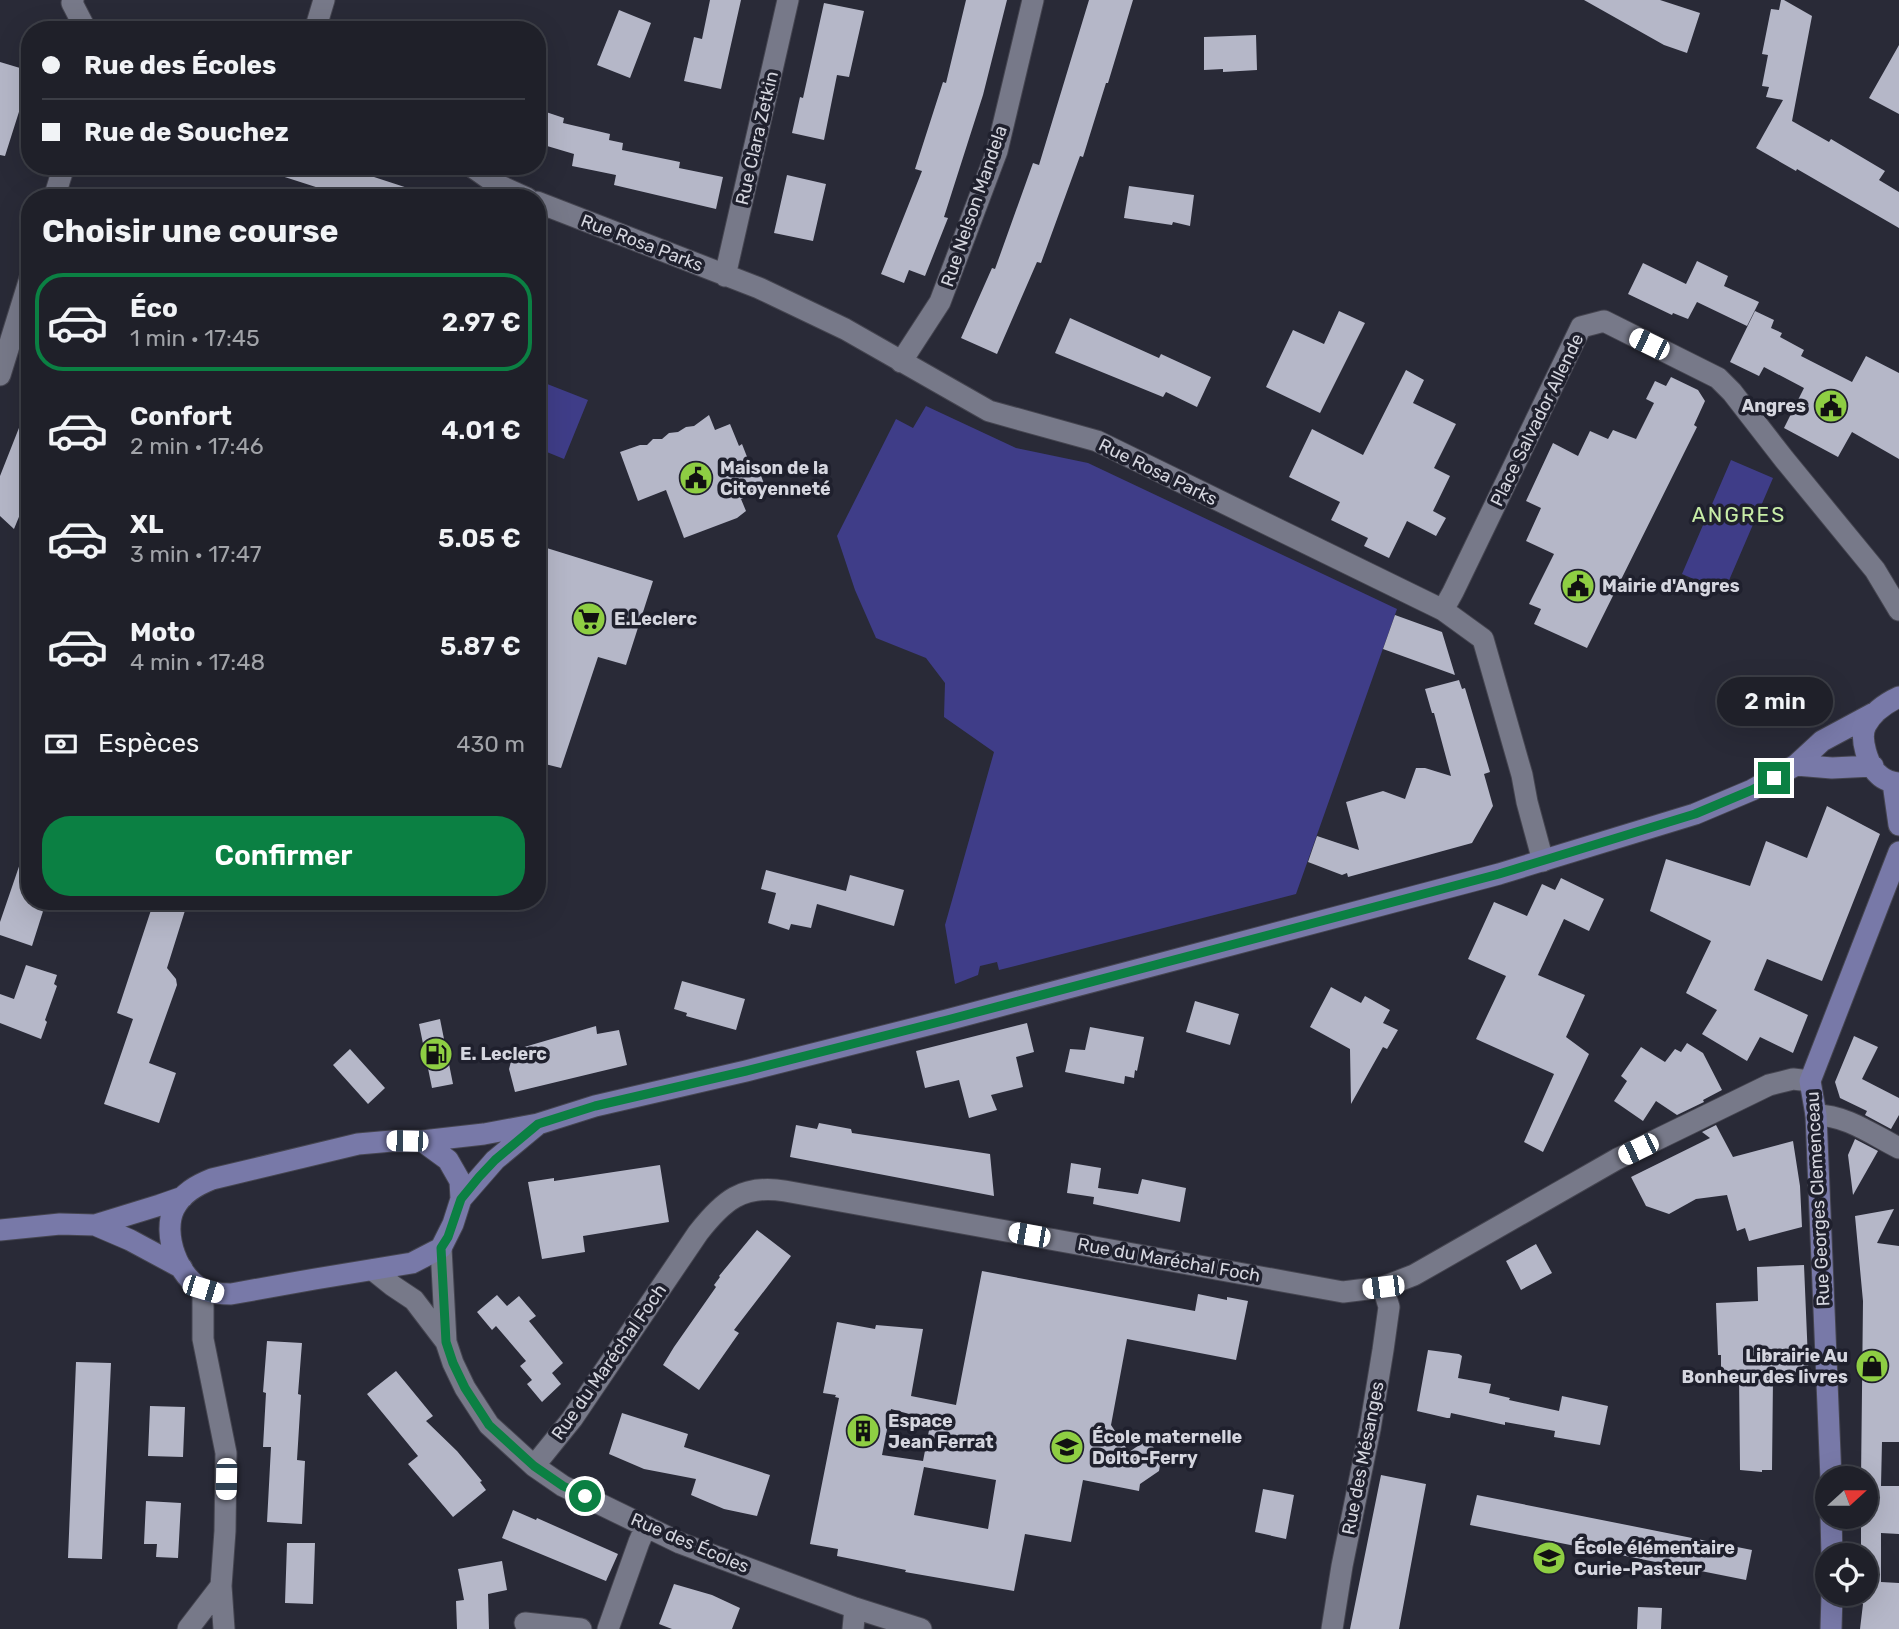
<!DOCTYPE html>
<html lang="fr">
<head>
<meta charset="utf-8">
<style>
  :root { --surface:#1f2029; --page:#272831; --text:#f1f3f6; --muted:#a1a3a8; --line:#3c3e46; --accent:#0b8043 }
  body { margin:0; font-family:Rubik,sans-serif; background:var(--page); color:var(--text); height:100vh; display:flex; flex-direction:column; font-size:26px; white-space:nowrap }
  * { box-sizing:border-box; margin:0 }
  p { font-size:23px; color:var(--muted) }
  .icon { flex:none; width:38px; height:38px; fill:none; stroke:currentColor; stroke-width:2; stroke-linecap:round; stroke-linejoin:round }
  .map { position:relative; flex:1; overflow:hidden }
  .details { position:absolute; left:21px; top:189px; width:525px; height:721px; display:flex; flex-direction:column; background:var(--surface); border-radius:28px; box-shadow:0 7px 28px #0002,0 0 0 2px var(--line) }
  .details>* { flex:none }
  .banner { position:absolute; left:21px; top:21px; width:525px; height:154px; border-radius:28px; box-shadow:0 7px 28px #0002,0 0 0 2px var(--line); display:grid; align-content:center; height:154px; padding:0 21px; background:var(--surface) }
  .needle { width:46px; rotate:69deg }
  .controls { position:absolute; left:1815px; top:1466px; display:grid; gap:14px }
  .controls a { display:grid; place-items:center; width:63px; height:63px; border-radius:50%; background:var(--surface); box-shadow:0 7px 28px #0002,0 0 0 2px var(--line); font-size:35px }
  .end { position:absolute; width:32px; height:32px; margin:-16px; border:9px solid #0b8043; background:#fff; box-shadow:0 0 0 4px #fff }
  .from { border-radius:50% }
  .bubble { position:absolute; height:49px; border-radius:24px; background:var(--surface); box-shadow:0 7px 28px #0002,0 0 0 2px var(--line); font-size:23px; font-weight:600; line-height:49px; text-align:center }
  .car { position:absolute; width:21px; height:42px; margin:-21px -10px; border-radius:9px; box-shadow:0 0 5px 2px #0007; background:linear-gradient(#fff 24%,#345 0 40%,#fff 0 76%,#345 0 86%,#fff 0) }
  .banner b { display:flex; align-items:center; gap:24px; height:66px; font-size:26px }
  .banner b+b { border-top:2px solid var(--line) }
  .banner i { width:18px; height:18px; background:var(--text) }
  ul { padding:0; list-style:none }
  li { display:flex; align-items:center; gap:21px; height:98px; margin:0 14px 10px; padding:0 7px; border:4px solid transparent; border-radius:28px }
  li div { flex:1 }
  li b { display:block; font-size:26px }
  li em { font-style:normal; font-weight:600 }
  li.selected { border-color:var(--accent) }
  li>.icon { width:63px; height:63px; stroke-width:1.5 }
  h2 { padding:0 21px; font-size:32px; line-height:84px }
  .pay { display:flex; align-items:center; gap:18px; height:77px; padding:0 21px; font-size:26px }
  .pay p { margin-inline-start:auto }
  .action { display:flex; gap:14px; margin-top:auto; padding:14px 21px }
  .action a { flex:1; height:80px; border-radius:28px; background:var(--accent); color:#fff; font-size:28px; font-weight:600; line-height:80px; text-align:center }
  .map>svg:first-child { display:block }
  .green { fill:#3f3d88 }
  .building { fill:#b5b7c8; fill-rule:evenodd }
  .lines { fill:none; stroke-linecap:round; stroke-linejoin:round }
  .street-casing { stroke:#454550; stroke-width:23 }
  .secondary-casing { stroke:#454550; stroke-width:23 }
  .street { stroke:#777989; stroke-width:21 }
  .secondary { stroke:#7879a8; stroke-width:21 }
  .route { stroke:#0b8043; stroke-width:9 }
  .labels { text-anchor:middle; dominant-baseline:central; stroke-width:7; stroke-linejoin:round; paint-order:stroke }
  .street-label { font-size:18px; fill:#d5d6df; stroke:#1f202d }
  .poi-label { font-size:18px; font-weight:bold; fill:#d5d6df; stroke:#1f202d; text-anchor:start }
  .quarter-label { font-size:21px; letter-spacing:2px; fill:#c8eda7; stroke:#1f202d }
</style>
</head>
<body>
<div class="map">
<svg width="1899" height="1629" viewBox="0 0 1899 1629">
  <rect width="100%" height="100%" fill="#292a37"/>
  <!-- green -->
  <path class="green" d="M537 380 588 400 564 459 537 448Z
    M926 406 1016 448 1088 463 1397 609 1296 894 999 970 997 962 980 966 978 975 955 984 945 925 994 752 944 717 945 683 926 658 876 638 855 590 837 536 896 419 913 428Z
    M1731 460 1773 478 1724 592 1682 574Z"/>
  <!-- building -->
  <path class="building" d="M710 0H741L721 89 684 81 694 37 702 39Z
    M966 0H1007L983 95 944 217 948 218 925 276 909 270 904 283 881 274 922 171 915 169 943 82 946 83Z
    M1089 0H1133L1108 83H1106L1083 157 1080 156 1041 263 1037 262 997 354 961 338 992 268 995 269 1033 163 1039 165Z
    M1584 0H1660L1700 13 1687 53 1664 45Z
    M1781 0H1784L1812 16 1792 121 1829 142 1831 139 1885 171 1879 180 1899 192V228L1797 169 1796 171 1756 148 1783 100 1766 97 1769 87 1762 86 1768 55 1762 54 1771 9 1779 10Z
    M824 3 864 11 849 77 837 75 824 140 792 133 800 97 803 98Z
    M619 10 651 23 630 78 597 65Z
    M1256 35 1257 70 1223 72V69L1204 70V37Z
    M1899 45V114L1869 98Z
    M0 62 30 71V77L5 156 0 155Z
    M537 109 564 118 563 123 610 134 609 140 623 143 622 150 680 162 679 168 723 177 716 209 614 185 616 175 572 166 574 154 537 143Z
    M266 166H378L374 177 423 193 422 198H350L266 171Z
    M787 175 826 184 813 241 774 233Z
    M1129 186 1194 195 1190 226 1173 222 1172 225 1124 218Z
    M1697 261 1728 276 1724 286 1759 302 1747 326 1697 302 1688 319 1673 313 1672 315 1628 294 1643 263 1686 284Z
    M1339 311 1365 323 1320 413 1266 387 1293 330 1324 344Z
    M1755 311 1774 320 1771 328 1782 333 1780 337 1804 350 1801 356 1852 382 1866 356 1899 373V459L1852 432 1838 457 1784 428 1804 388 1764 367 1759 376 1730 362Z
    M1070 318 1159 358 1161 354 1211 377 1197 407 1166 392 1163 397 1055 353Z
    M1406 370 1424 380 1413 403 1456 424 1434 468 1450 476 1433 511 1446 518 1436 536 1407 521 1389 558 1364 546 1368 538 1331 520 1340 502 1289 477 1312 429 1363 455Z
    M1671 377 1698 390 1705 401 1694 425 1697 427 1587 648 1534 624 1541 609 1529 604 1554 554 1526 541 1541 508 1526 501 1553 443 1578 456 1590 431 1608 439 1613 430 1636 439 1654 403 1646 399 1655 381 1666 386Z
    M28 405H30V490L14 529 0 516V476Z
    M709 415 715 430 730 424 739 446 742 444 751 467 757 465 766 489 741 499 746 511 737 518 684 538 666 490 638 501 620 452 640 445H647L653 439H662L669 433 678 432 686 427 694 426Z
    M537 545 653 581 626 665 598 657 561 768 537 762Z
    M1395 615 1442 632 1455 675 1383 649Z
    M1459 680 1462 689 1465 688 1490 772 1484 774 1493 806 1472 843 1348 877 1347 873 1342 875 1308 862 1317 836 1359 850 1346 802 1383 791 1405 799 1416 768H1425L1451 776 1434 713H1432L1425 689Z
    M1827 806 1880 834 1822 981 1767 959 1754 990 1808 1015 1793 1053 1760 1037 1747 1061 1702 1034 1717 1010 1686 993 1711 941 1650 911 1666 859 1750 886 1766 841 1807 858Z
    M26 846 30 847V905H45L32 946 0 935V922Z
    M766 870 846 891 850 875 904 890 894 926 817 904 811 928 791 924 789 930 768 923 776 893 761 889Z
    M1561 878 1604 899 1589 931 1564 919 1538 975 1585 995 1566 1037 1589 1054 1543 1152 1524 1142 1554 1074 1476 1039 1506 976 1468 959 1494 902 1527 916 1542 884 1555 890Z
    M154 901H188L167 968 176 979 177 985 149 1063 176 1073 159 1123 104 1104 133 1019 117 1013Z
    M26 965 57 975 54 984 57 986 45 1020 47 1022 41 1039 0 1023V994L14 999Z
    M682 981 745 999 736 1030 686 1016 687 1013 674 1009Z
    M1331 987 1361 1003 1365 996 1390 1010 1383 1023 1398 1030 1387 1049 1383 1047 1351 1104 1350 1049 1310 1027Z
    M1195 1001 1239 1014 1230 1045 1186 1032Z
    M440 1019 453 1084 432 1088 419 1024Z
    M1027 1023 1034 1052 1016 1057 1023 1087 991 1095 997 1110 969 1118 959 1080 925 1088 916 1051Z
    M596 1026 597 1034 619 1030 627 1065 515 1092 509 1069 514 1050Z
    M1090 1027 1144 1037 1137 1071 1135 1070 1134 1078 1125 1076 1124 1084 1065 1072 1070 1049 1085 1050Z
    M1854 1036 1878 1047 1862 1079 1899 1098V1115L1891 1129 1865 1115 1867 1111 1840 1098 1835 1082Z
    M1687 1043 1703 1053 1722 1090 1703 1100 1704 1102 1677 1115 1656 1101 1643 1121 1614 1101 1627 1081 1621 1076 1641 1047 1665 1062 1675 1049 1681 1052Z
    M350 1049 385 1088 368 1104 333 1065Z
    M819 1123 851 1129 852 1133 990 1154 994 1196 790 1157 796 1125 817 1129Z
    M1716 1125 1733 1157 1793 1141 1800 1186 1802 1227 1749 1241 1745 1228 1737 1231 1727 1195 1696 1199 1669 1214 1646 1206 1631 1177 1710 1138 1702 1132Z
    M1855 1139 1878 1151 1853 1195 1848 1155Z
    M1071 1163 1101 1168 1098 1188 1138 1194 1142 1179 1186 1188 1180 1222 1093 1204 1094 1197 1067 1193Z
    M660 1165 669 1222 583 1236 585 1252 542 1259 528 1182 554 1178V1181Z
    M1894 1209 1877 1243 1899 1246V1442H1882L1881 1486H1899V1534L1881 1533V1582L1899 1583V1629H1860L1863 1604 1860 1603V1594H1866V1556H1861V1517H1866V1479H1861L1863 1301 1855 1216Z
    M757 1230 791 1256 734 1330 739 1333 699 1390 663 1365 674 1347 716 1287 714 1285 720 1277 719 1276Z
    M1536 1244 1552 1273 1521 1290 1506 1261Z
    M1804 1265 1809 1384 1773 1378 1772 1470H1762V1472L1740 1470 1739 1373 1721 1370V1355H1718L1716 1303 1758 1301 1757 1267Z
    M982 1271 1195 1311 1198 1294 1227 1300V1297L1248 1301 1236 1360 1127 1339 1111 1425 1129 1452 1148 1439 1161 1459 1159 1471 1140 1484 1139 1491 1083 1480 1071 1542 1025 1534 1014 1591 905 1572 906 1570 837 1556 838 1549 810 1544 839 1398 835 1397 836 1395 823 1393 837 1322 875 1329 876 1325 923 1329 911 1396 956 1405ZM891 1409 931 1420 923 1461 882 1455ZM924 1467 996 1480 988 1529 914 1515Z
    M497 1295 507 1306 519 1296 536 1316 529 1321 563 1363 552 1373 561 1384 542 1402 527 1384 532 1380 520 1366 526 1361 496 1326 492 1330 477 1312Z
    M267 1341 302 1343 298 1394 301 1395 297 1460 305 1461 302 1524 267 1522 271 1447H263L266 1393 263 1392Z
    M1428 1350 1459 1354 1462 1356 1458 1378 1491 1384 1489 1393 1510 1398 1509 1400 1559 1411 1562 1396 1608 1406 1600 1445 1554 1437 1555 1431 1505 1422V1425L1451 1413 1450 1418H1447L1417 1411Z
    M76 1362 111 1363 102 1559 68 1558Z
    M396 1371 433 1416 426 1421 457 1451 482 1481 480 1482 486 1490 453 1517 408 1464 418 1456 367 1394Z
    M150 1406 185 1407 183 1457 148 1456Z
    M622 1413 688 1434 684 1447 770 1475 757 1516 724 1509 691 1495 696 1479 644 1469 609 1454Z
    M1381 1475 1426 1484 1399 1629H1350Z
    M1263 1489 1294 1495 1286 1539 1255 1532Z
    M1477 1495 1752 1550 1746 1580 1470 1525Z
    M146 1501 181 1503 178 1558 156 1557 157 1544H144Z
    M513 1510 536 1520 537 1518 618 1554 606 1581 502 1538Z
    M287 1543H315L313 1604 285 1603Z
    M502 1561 507 1590 488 1594 489 1629H457L456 1601 464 1600 458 1569Z
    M674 1584 712 1595 740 1608 732 1629H672L659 1624Z
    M1638 1607 1662 1608 1661 1629H1637Z"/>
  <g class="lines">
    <defs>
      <path id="street" d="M73 0 72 3 86 30
        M315 30 324 0
        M471 166 498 185 527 198
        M54 198 64 166
        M537 202 759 288 845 329 989 411 1097 441 1443 610 1483 639 1522 775 1527 802 1543 861
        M725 276 788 0
        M901 362 940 302 997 151 1033 0
        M0 375 30 278
        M1443 610 1453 592 1581 327 1604 321 1718 378 1732 392 1784 459 1875 570 1899 610
        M1816 1115C1846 1115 1873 1135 1899 1148
        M441 1248 446 1342 453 1363 465 1388 489 1425 534 1466 563 1486 680 1543 855 1608 921 1629
        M373 1270 393 1286 414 1300 446 1342
        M203 1289V1339L226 1453 225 1531 221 1586 224 1629
        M534 1466 572 1419 698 1233C723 1201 742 1184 785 1191L1343 1292 1383 1287 1414 1275 1617 1159 1769 1085 1793 1079 1810 1081
        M525 1623 581 1629
        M188 1629 221 1586
        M608 1629 639 1542 646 1526
        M853 1629 855 1608
        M1332 1629 1342 1566 1370 1429 1383 1350 1389 1307 1383 1287"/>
      <path id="secondary" d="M1899 697C1886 703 1873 712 1866 725 1859 738 1868 766 1879 775 1884 780 1893 783 1899 783
        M1796 765 1832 768 1873 766
        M1893 783 1899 825
        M422 1141 448 1160 460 1181 461 1199 453 1224 441 1248 412 1263 315 1279 231 1294C222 1294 213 1293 204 1290 178 1278 162 1234 174 1209 182 1193 197 1185 212 1179L358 1144 392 1141H422L484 1134 538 1124 595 1106 746 1071 947 1020 1499 874 1695 814 1752 790 1796 765 1822 741 1876 712
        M461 1199 495 1160 536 1126
        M95 1225 130 1240 182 1268
        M0 1230 60 1224 95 1225 160 1205 183 1197
        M1831 1479 1816 1115 1810 1081 1899 852
        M1831 1517 1832 1556
        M1831 1629 1832 1594"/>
    </defs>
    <!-- street casing -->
    <use href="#street" class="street-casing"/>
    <!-- secondary casing -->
    <use href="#secondary" class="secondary-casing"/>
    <!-- street -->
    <use href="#street" class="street"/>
    <!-- secondary -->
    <use href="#secondary" class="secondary"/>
  </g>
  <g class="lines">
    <!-- route -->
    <path class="route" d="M585 1496 563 1486 534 1466 489 1425 465 1388 453 1363 446 1342 441 1248 448 1237 461 1199 479 1177 495 1160 538 1124 595 1106 746 1071 947 1020 1499 874 1695 814 1752 790 1774 778"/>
  </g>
  <!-- icons -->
  <defs>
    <symbol id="civic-disc" viewBox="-11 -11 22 22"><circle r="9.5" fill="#8ece43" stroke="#1f202d"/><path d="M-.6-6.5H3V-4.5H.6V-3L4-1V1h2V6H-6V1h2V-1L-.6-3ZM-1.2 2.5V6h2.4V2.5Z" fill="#111"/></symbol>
    <symbol id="supermarket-disc" viewBox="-11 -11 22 22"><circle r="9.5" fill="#8ece43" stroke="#1f202d"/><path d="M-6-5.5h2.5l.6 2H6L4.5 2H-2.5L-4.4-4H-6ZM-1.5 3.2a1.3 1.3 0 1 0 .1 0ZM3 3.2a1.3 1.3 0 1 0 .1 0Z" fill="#111"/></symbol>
    <symbol id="fuel-disc" viewBox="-11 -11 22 22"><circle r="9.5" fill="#8ece43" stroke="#1f202d"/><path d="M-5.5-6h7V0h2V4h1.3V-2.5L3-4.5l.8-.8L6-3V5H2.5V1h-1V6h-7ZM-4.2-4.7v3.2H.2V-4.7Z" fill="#111"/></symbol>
    <symbol id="shop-disc" viewBox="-11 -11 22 22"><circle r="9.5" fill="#8ece43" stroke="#1f202d"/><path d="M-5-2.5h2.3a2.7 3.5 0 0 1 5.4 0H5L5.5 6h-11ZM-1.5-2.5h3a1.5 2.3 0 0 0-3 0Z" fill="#111"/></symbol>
    <symbol id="building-disc" viewBox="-11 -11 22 22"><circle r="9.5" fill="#8ece43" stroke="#1f202d"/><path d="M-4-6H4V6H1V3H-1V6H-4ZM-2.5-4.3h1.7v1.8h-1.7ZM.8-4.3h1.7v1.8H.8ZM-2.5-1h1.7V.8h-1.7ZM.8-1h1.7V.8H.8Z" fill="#111"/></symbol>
    <symbol id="school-disc" viewBox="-11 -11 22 22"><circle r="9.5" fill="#8ece43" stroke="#1f202d"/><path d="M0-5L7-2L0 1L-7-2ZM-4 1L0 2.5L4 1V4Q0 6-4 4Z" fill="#111"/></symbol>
  </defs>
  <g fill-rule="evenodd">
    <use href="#civic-disc" x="1812" y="387" width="38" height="38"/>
    <use href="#civic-disc" x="677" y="459" width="38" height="38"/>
    <use href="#civic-disc" x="1559" y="567" width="38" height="38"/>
    <use href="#supermarket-disc" x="570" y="600" width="38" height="38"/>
    <use href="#fuel-disc" x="417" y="1035" width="38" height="38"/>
    <use href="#shop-disc" x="1853" y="1347" width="38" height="38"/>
    <use href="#building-disc" x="844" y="1412" width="38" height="38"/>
    <use href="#school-disc" x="1048" y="1428" width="38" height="38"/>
    <use href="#school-disc" x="1530" y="1539" width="38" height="38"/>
  </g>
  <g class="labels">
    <!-- street labels -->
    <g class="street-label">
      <text transform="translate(757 138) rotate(-77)">Rue Clara Zetkin</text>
      <text transform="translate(974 206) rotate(-71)">Rue Nelson Mandela</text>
      <text transform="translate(642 243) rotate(21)">Rue Rosa Parks</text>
      <text transform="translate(1537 420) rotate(-64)">Place Salvador Allende</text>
      <text transform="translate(1158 472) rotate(26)">Rue Rosa Parks</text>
      <text transform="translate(1818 1199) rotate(-93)">Rue Georges Clemenceau</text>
      <text transform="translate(1169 1260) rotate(10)">Rue du Maréchal Foch</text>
      <text transform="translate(609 1362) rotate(-55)">Rue du Maréchal Foch</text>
      <text transform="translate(1363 1458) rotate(-79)">Rue des Mésanges</text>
      <text transform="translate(690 1543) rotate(23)">Rue des Écoles</text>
    </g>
    <!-- poi labels -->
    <g class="poi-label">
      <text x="1806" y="406" text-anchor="end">Angres</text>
      <text x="720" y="468">Maison de la<tspan x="720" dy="21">Citoyenneté</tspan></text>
      <text x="1602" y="586">Mairie d'Angres</text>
      <text x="614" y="619">E.Leclerc</text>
      <text x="460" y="1054">E. Leclerc</text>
      <text x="1848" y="1356" text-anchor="end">Librairie Au<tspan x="1848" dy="21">Bonheur des livres</tspan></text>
      <text x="888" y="1421">Espace<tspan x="888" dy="21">Jean Ferrat</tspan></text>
      <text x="1092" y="1437">École maternelle<tspan x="1092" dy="21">Dolto-Ferry</tspan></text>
      <text x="1574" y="1548">École élémentaire<tspan x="1574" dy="21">Curie-Pasteur</tspan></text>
    </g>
    <!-- quarter labels -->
    <g class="quarter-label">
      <text x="1739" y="514">ANGRES</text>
    </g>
  </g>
</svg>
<div class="controls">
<a><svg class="needle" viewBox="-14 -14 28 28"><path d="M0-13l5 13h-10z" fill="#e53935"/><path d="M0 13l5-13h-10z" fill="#a1a3a8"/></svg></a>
<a><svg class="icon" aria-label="locate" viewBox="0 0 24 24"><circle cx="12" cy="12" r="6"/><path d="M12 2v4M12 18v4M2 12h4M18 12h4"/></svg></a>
</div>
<i class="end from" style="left:585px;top:1496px"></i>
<i class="end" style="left:1774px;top:778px"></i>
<div class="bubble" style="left:1717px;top:677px;width:116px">2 min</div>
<i class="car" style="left:1649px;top:344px;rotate:296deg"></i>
<i class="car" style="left:407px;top:1141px;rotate:271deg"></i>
<i class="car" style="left:1638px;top:1149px;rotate:244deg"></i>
<i class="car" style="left:1029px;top:1235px;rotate:280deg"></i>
<i class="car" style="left:1383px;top:1287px;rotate:263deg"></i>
<i class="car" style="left:203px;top:1289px;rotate:107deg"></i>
<i class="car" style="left:226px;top:1479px;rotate:181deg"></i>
<div class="banner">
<b><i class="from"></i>Rue des Écoles</b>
<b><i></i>Rue de Souchez</b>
</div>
<section class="details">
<h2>Choisir une course</h2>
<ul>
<li class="selected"><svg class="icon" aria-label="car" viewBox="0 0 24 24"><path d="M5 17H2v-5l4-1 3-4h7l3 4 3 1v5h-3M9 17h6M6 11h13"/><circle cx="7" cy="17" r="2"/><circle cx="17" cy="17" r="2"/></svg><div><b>Éco</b><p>1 min · 17:45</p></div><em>2.97 €</em></li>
<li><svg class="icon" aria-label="car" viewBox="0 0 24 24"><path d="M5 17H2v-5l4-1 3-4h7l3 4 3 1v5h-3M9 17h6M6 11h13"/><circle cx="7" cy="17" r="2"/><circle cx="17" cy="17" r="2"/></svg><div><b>Confort</b><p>2 min · 17:46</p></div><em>4.01 €</em></li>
<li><svg class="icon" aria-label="car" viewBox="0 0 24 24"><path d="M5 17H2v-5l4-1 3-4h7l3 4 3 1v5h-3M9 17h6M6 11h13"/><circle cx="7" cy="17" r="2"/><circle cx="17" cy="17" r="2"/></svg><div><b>XL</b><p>3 min · 17:47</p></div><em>5.05 €</em></li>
<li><svg class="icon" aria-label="car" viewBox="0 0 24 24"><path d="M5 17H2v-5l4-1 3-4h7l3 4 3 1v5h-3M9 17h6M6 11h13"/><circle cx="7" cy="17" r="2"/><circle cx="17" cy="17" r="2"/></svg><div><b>Moto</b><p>4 min · 17:48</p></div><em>5.87 €</em></li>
</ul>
<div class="pay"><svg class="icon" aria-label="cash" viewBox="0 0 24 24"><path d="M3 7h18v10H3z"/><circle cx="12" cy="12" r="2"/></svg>Espèces<p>430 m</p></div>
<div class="action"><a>Confirmer</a></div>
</section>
</div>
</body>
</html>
